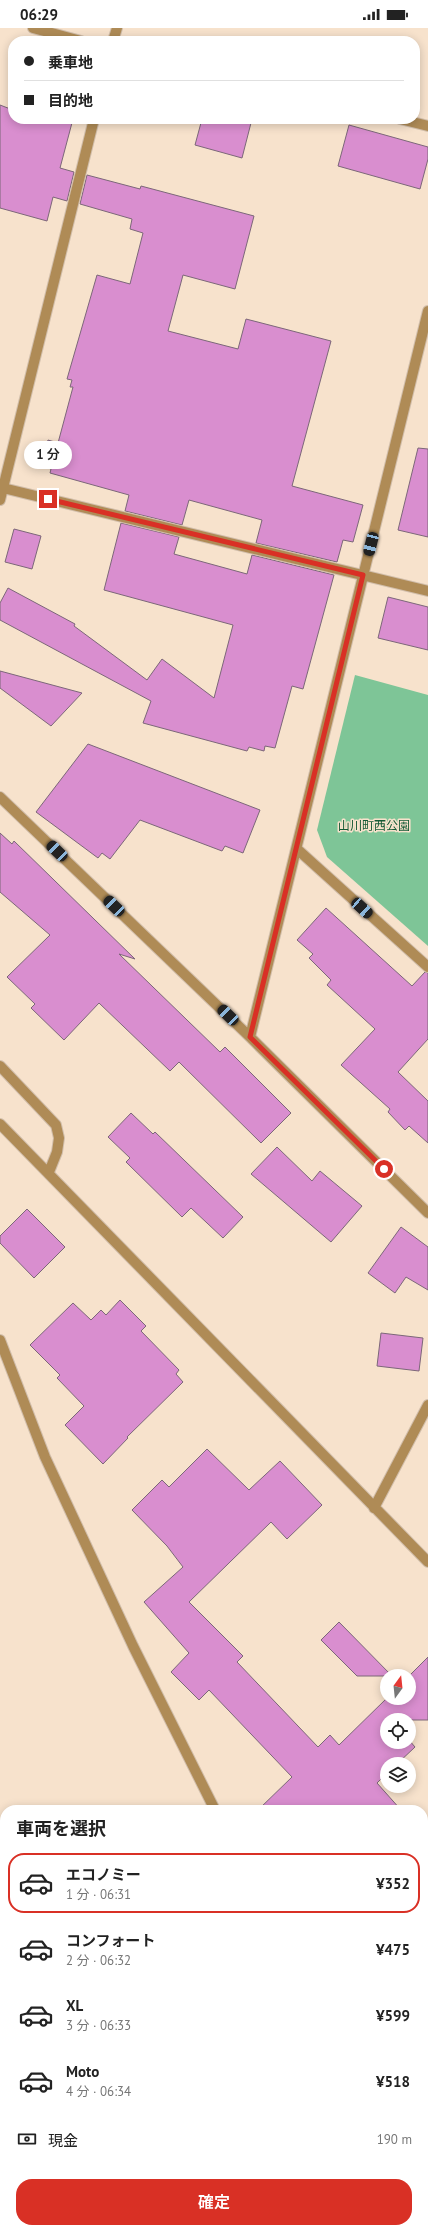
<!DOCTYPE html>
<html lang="ja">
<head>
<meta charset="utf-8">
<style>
  :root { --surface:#fff; --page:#f2f2f2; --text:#222; --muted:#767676; --line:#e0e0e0; --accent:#d93025 }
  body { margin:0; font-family:"PT Sans","Noto Sans JP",sans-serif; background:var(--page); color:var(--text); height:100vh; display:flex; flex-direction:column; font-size:15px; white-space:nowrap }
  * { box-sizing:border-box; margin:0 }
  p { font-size:13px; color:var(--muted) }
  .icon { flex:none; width:22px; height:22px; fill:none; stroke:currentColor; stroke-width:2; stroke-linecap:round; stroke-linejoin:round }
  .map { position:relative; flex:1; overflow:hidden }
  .sheet { position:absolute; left:0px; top:1777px; width:428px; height:428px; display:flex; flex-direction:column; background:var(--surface); border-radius:16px 16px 0 0; box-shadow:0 2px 10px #0003 }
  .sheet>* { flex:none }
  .banner { position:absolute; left:8px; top:8px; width:412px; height:88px; border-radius:16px; box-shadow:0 2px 10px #0003; display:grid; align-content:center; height:88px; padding:0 16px; background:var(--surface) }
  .needle { width:26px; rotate:15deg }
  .tools { position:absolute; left:380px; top:1641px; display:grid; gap:8px }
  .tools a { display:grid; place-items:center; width:36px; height:36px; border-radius:50%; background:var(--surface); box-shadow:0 2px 10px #0003; font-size:20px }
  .end { position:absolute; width:18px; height:18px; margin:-9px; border:5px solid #d93025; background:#fff; box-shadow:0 0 0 2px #fff }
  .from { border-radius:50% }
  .bubble { position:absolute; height:28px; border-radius:14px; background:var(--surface); box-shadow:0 2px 10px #0003; font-size:13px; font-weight:600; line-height:28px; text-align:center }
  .car { position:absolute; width:12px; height:24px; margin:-12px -6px; border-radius:5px; box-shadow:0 0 3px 1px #0007; background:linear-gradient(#222 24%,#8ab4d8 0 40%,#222 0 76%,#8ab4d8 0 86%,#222 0) }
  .banner b { display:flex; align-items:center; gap:14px; height:38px; font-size:15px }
  .banner b+b { border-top:1px solid var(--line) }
  .banner i { width:10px; height:10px; background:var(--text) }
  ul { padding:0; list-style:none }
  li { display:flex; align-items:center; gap:12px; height:60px; margin:0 8px 6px; padding:0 8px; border:2px solid transparent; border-radius:16px }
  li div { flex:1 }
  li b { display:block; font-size:15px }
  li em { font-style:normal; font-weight:600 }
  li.active { border-color:var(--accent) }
  li>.icon { width:36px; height:36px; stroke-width:1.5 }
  h2 { padding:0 16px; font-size:18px; line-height:48px }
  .pay { display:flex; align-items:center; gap:10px; height:44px; padding:0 16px; font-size:15px }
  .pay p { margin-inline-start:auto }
  .primary-button { display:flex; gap:8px; margin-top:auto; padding:8px 16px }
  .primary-button a { flex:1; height:46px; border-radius:16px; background:var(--accent); color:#fff; font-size:16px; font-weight:600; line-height:46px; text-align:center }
  .status { display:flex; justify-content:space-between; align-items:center; height:28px; padding:0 20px; background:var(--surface); direction:ltr }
  .status svg { height:11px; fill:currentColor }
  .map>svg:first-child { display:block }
  .green { fill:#7ec597 }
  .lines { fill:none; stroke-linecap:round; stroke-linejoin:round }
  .river { stroke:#3ebae8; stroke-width:60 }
  .building { fill:#d98ecf; stroke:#7c6779 }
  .minor-casing { stroke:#d1beab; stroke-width:12 }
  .minor { stroke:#af8b56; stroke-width:10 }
  .route { stroke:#d93025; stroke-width:5 }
  .labels { text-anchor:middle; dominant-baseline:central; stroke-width:3; stroke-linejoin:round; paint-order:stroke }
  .park-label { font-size:12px; fill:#135934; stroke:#f7e2cc }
</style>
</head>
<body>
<div class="status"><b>06:29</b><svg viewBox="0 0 49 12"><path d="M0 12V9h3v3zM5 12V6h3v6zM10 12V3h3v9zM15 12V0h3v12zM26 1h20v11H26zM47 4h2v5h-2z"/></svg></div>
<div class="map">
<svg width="428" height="2205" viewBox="0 0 428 2205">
  <rect width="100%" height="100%" fill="#f7e2cc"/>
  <!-- green -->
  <path class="green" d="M355 647 428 667V918L327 829 317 802Z"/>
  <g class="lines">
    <!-- river -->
    <path class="river" d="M0 2144 5 2159
      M18 2200 19 2205"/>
  </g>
  <!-- building -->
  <path class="building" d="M0 77 13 82V91H73L60 140 74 144 67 173 53 169 47 193 0 180Z
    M202 91H252L242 130 195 117Z
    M349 97 428 119V131L420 161 338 138Z
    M87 147 140 161 141 158 254 188 235 261 183 247 168 303 238 321 246 291 331 313 292 458 363 477 353 514 343 512 337 534 256 515 262 492 189 472 182 497 125 483 129 467 50 445 51 441 41 438 48 412 58 415 73 359H70L72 352 67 351 97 247 130 256 143 205 130 201 132 191 80 176Z
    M418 420 428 421V509L398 502Z
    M121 495 179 509 174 526 247 546 252 527 334 547 303 661 292 658 275 720 265 718 264 723 249 719 247 723 143 695 151 673 0 592V575L8 560 75 596 74 598 147 652 162 631 214 670 233 597 104 562Z
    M14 501 41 508 32 541 5 534Z
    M388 569 428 579V622L378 610Z
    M0 643 82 665 51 698 0 660Z
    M88 716 260 782 243 825 225 818 222 823 140 792 110 831 102 825 98 830 36 784Z
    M0 805 12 816 14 813 135 931 119 926 220 1024 225 1019 291 1085 261 1115 179 1034 170 1043 99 975 64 1012 31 980 35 976 7 949 50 907 0 864Z
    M326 880 412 958 425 944 428 945V1011L398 1044 428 1073V1115L409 1098 405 1102 388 1084 390 1081 341 1037 375 1001 327 957 331 952 309 930 313 926 297 912Z
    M131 1085 153 1106 155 1104 243 1189 223 1210 191 1180 182 1189 126 1134 130 1130 108 1109Z
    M277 1119 312 1153 320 1143 362 1178 331 1214 251 1146Z
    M27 1181 65 1219 34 1250 0 1215V1208Z
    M401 1199 428 1219V1262L406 1249 395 1265 368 1245Z
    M120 1272 146 1298 141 1303 179 1342 176 1346 183 1354 127 1409 128 1410 103 1436 65 1397 84 1378 57 1350 60 1347 30 1317 73 1275 91 1292 101 1282 106 1287Z
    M381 1305 423 1310 419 1343 377 1338Z
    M207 1421 249 1462 280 1433 322 1477 287 1511 271 1494 189 1574 243 1628 237 1634 318 1719 330 1707 339 1717 387 1670H409V1648L428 1629V1692H387V1714H409V1712L415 1719 397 1736H387V1745L377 1755 401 1782H258L292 1749 209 1662 199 1672 171 1644 189 1625 144 1574 183 1539 167 1518 132 1482 162 1452 169 1459Z
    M339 1594 392 1648H357L321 1612Z"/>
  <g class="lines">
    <defs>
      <path id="minor" d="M33 0 81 13
        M113 13 117 0
        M400 91 428 98
        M3 460 428 563
        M0 472 94 91
        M0 769 250 1009 428 1185
        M297 821 428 939
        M250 1009 428 283
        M0 1038 56 1097 59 1110 57 1124 49 1144
        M0 1096 428 1534
        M0 1312 45 1429 133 1618 215 1782
        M374 1480 428 1377
        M423 1980 428 1975
        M308 2200 309 2205"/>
    </defs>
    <!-- minor casing -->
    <use href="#minor" class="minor-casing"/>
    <!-- minor -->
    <use href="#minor" class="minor"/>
  </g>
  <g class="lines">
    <!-- route -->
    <path class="route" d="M48 471 363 547 250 1009 384 1141"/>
  </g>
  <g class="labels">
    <!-- park labels -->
    <g class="park-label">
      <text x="374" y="797">山川町西公園</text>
    </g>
  </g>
</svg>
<div class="tools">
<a><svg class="needle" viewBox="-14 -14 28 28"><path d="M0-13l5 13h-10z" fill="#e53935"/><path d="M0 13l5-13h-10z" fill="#767676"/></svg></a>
<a><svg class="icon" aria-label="locate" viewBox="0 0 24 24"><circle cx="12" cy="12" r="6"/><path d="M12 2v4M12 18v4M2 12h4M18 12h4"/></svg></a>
<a><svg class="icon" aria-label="layers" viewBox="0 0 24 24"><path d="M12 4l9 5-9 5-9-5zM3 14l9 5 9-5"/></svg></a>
</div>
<i class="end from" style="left:384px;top:1141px"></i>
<i class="end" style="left:48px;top:471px"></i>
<div class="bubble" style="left:24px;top:413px;width:48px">1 分</div>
<i class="car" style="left:371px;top:516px;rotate:194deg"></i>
<i class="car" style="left:57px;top:823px;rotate:314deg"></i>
<i class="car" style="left:114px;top:878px;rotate:314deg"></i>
<i class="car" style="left:362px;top:880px;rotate:132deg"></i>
<i class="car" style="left:228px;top:987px;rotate:314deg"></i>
<div class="banner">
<b><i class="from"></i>乗車地</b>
<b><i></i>目的地</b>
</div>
<section class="sheet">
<h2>車両を選択</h2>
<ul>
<li class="active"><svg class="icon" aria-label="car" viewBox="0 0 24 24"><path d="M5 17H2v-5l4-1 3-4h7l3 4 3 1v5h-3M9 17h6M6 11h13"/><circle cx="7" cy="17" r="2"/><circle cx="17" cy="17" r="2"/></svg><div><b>エコノミー</b><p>1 分 · 06:31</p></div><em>¥352</em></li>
<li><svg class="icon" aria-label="car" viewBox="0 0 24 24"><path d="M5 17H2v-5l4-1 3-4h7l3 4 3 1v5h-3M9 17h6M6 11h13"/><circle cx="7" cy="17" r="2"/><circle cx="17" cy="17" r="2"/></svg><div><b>コンフォート</b><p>2 分 · 06:32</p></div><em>¥475</em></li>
<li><svg class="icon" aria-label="car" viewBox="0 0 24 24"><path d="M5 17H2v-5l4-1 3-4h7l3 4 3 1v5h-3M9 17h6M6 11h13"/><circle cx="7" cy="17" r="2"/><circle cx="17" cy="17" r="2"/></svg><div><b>XL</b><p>3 分 · 06:33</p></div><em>¥599</em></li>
<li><svg class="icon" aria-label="car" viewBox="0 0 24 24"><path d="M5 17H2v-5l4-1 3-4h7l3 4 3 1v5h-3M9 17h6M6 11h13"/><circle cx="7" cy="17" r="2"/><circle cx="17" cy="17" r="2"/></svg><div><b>Moto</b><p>4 分 · 06:34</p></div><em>¥518</em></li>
</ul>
<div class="pay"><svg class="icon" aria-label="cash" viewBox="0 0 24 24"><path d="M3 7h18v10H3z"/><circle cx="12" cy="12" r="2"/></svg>現金<p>190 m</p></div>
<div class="primary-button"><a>確定</a></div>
</section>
</div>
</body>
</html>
